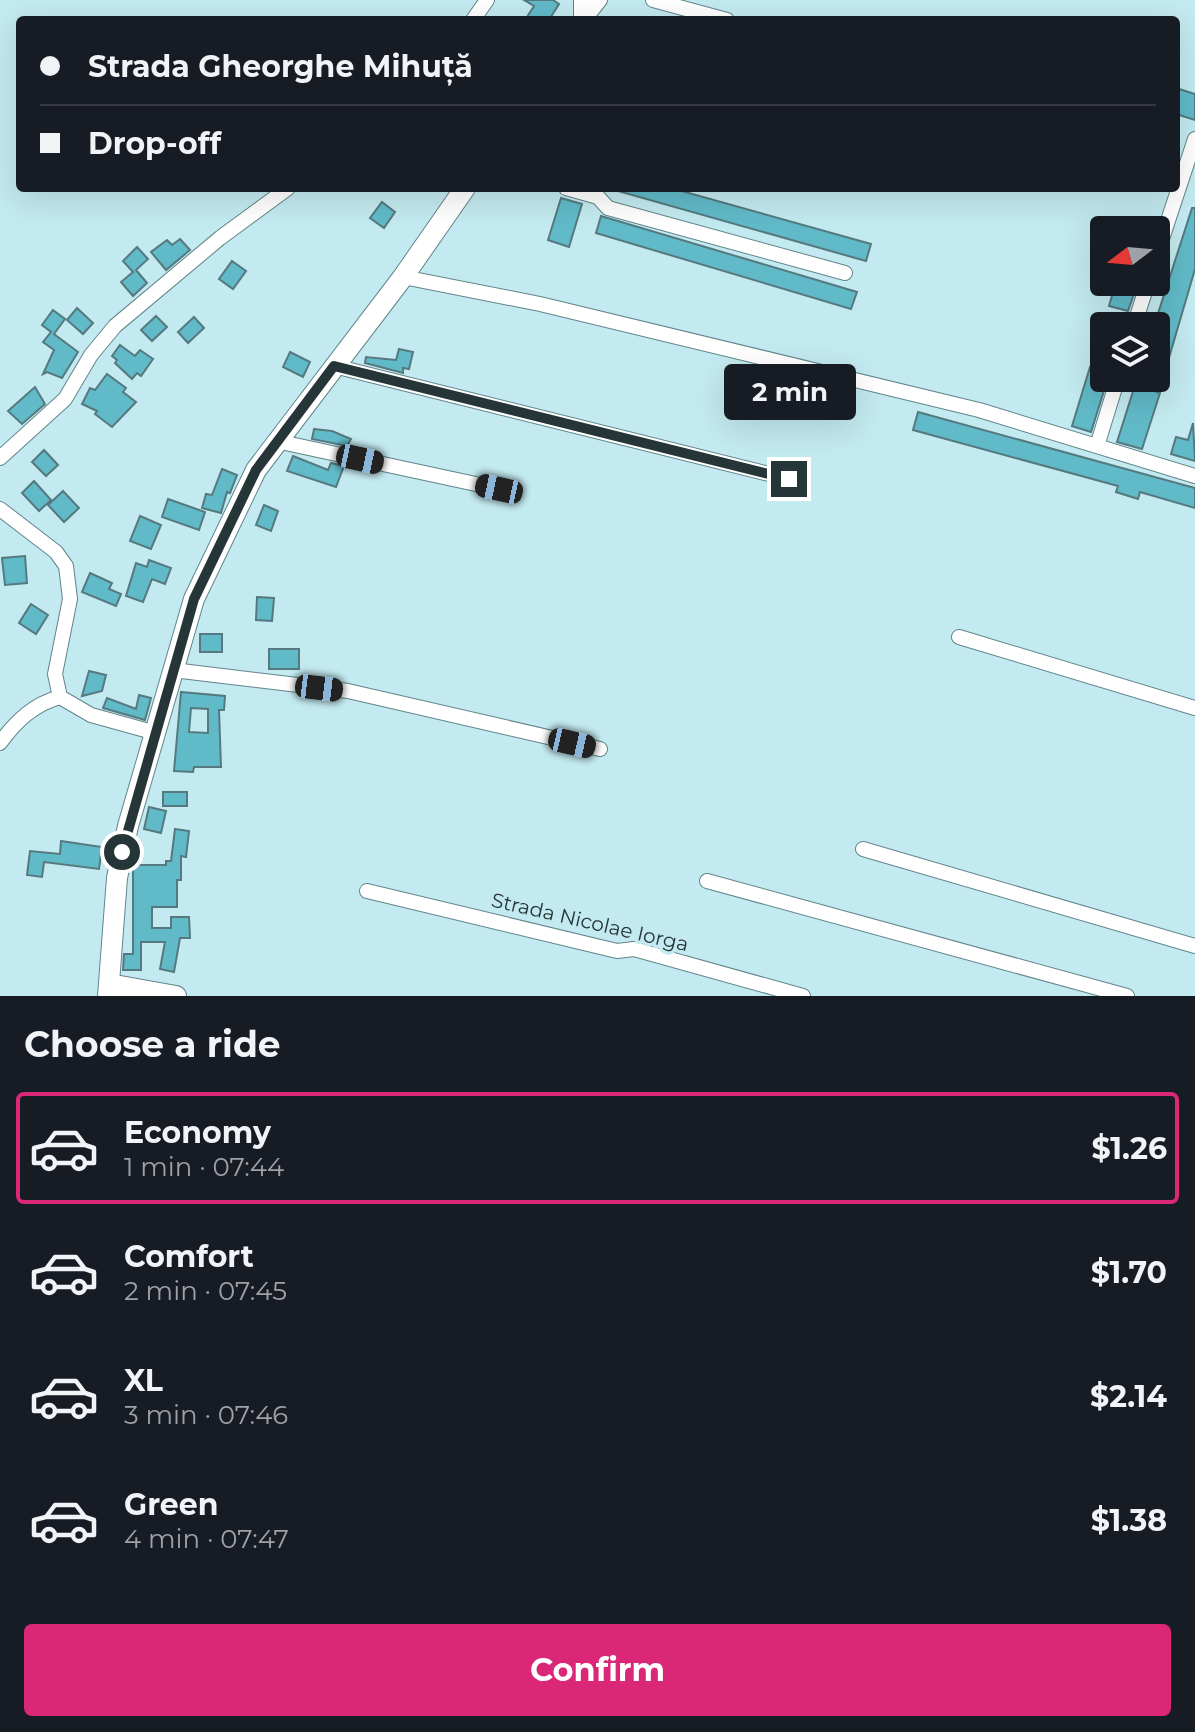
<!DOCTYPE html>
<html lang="en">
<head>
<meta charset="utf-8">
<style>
  :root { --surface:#171b24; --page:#20242c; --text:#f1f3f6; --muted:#9ea1a6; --line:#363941; --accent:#db2777 }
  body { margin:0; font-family:Montserrat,sans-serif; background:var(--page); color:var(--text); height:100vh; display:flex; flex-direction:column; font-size:30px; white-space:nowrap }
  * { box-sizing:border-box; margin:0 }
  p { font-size:26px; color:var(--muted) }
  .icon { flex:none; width:44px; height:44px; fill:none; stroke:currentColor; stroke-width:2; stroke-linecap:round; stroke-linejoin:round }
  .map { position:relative; height:996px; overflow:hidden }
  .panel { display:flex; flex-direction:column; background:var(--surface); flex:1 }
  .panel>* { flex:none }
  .hud { position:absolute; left:16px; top:16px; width:1164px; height:176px; border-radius:8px; box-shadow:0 8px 32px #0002; display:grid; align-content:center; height:176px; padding:0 24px; background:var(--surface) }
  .needle { width:52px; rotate:254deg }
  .buttons { position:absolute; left:1090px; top:216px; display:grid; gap:16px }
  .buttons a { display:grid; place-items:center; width:80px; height:80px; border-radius:8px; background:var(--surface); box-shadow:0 8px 32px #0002; font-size:40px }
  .end { position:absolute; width:36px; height:36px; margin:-18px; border:10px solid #263538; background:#fff; box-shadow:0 0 0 4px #fff }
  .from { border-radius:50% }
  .bubble { position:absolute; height:56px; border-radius:8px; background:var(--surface); box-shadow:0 8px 32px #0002; font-size:26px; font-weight:700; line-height:56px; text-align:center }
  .car { position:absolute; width:24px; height:48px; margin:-24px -12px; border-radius:10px; box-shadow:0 0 6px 2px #0007; background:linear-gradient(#222 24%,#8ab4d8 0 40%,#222 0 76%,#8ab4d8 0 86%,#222 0) }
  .hud b { display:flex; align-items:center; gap:28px; height:76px; font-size:30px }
  .hud b+b { border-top:2px solid var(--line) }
  .hud i { width:20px; height:20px; background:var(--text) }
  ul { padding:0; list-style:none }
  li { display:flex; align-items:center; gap:24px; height:112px; margin:0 16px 12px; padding:0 8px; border:4px solid transparent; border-radius:8px }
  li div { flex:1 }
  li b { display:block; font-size:30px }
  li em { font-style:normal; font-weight:700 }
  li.selected { border-color:var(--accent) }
  li>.icon { width:72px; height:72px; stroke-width:1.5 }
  h2 { padding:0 24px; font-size:36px; line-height:96px }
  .primary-button { display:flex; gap:16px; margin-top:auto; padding:16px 24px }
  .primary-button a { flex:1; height:92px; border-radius:8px; background:var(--accent); color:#fff; font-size:32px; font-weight:700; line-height:92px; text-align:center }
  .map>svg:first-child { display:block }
  .building { fill:#61bac8; stroke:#55797e; stroke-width:2; fill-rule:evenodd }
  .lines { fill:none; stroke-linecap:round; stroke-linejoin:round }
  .street-casing { stroke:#61858b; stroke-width:16 }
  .secondary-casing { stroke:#61858b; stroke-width:22 }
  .street { stroke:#fff; stroke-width:14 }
  .secondary { stroke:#fff; stroke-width:20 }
  .route { stroke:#263538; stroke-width:10 }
  .labels { text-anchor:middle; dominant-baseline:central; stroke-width:7; stroke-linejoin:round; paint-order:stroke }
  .street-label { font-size:20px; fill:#263538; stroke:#c3eaf0 }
</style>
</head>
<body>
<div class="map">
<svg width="1195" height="996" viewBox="0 0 1195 996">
  <rect width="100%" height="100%" fill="#c3eaf0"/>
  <!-- building -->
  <path class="building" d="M524 0H553L559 4 549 20H525L534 6Z
    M1179 89 1195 94V120L1176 114Z
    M618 188H671L871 244 866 261 618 191Z
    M561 198 582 204 569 247 548 240Z
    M382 202 395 212 384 228 370 218Z
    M1192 208H1195V269L1166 368 1156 365 1154 326Z
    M601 216 857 292 851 309 596 233Z
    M180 239 190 250 166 270 151 252 167 240 172 245Z
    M137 247 148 259 136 270 147 283 133 296 121 282 133 272 123 261Z
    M232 261 246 271 233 289 219 279Z
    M1116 282 1136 288 1128 311 1109 306Z
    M77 308 93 323 83 334 67 320Z
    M53 310 65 319 54 334 78 352 62 378 47 372 43 374 54 350 43 342 51 332 42 325Z
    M156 316 167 327 152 341 141 330Z
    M194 317 204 328 188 343 178 332Z
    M120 345 135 356 140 350 153 359 141 376 137 373 132 379 115 363 117 360 112 356Z
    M399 349 413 352 409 369 403 368V373L365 363 366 357 396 360Z
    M290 352 310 362 303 377 283 367Z
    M1090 367 1104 371V378H1108L1091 432 1072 426Z
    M107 374 126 388 123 392 136 402 112 427 95 414 97 411 82 404 90 388 95 390Z
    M762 375 784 380 780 401 758 396Z
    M1135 385 1160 393 1142 449 1117 442Z
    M35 387 45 404 22 424 8 411Z
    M918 412 1195 488V508L1140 492 1138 499 1116 492 1118 486 913 430Z
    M1193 423 1195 461 1171 454 1176 437 1188 440Z
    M314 429 332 431 351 439 347 446 312 439Z
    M44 450 58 465 46 476 32 462Z
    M293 456 328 470 331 463 344 466 336 487 287 471Z
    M222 469 237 475 230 493 227 492 221 513 202 508 206 494 212 495Z
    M34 481 51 500 39 511 22 493Z
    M63 491 79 508 64 522 48 505Z
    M168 499 205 512 199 530 162 517Z
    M264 505 278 511 271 531 256 525Z
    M140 516 161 525 151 549 130 541Z
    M25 556 27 583 5 585 2 558Z
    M149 560 171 568 165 584 152 579 143 602 126 596 136 563 147 567Z
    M90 573 112 583 109 589 121 594 116 606 82 592Z
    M257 597 274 598 272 621 256 620Z
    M31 604 48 615 36 634 19 623Z
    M200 634H222V652H200Z
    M269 649H299V669H269Z
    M89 671 106 675 102 691 82 696Z
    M181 692 225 696 224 710H219L221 767H194L193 772 174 771ZM191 708 208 709V733L189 732Z
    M139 695 151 698 145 720 103 708 107 698 136 709Z
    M163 792H187V806H163Z
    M149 807 166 811 161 833 144 829Z
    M175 829 189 831 186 857 181 856V880H177V907H152V928H171V917H189L190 938H180L174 972 160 969 165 942H141V970H123L124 954H133V865H166V861H171Z
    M61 841 102 847 99 869 44 862 42 877 27 875 30 851 60 854Z"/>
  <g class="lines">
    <defs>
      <path id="street" d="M653 0 727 20
        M585 19 600 0
        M473 20 487 0
        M566 188 598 197 608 208 845 273
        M1156 257 1195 139
        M403 277 540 304 979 410 1195 476
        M1134 326 1148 282
        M334 366 789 479
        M276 441 499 489
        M1097 446 1118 378
        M0 458 65 399 91 355 115 326 220 238 288 188
        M0 509 56 552 66 566 70 599 55 674 60 697 91 715 156 733
        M959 637 1195 708
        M173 670 348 691 600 749
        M0 743C16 721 34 704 60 697
        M863 849 1195 946
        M707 881 1127 996
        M367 891 617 951 634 949 803 996"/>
      <path id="secondary" d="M584 20V0
        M109 984 176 996
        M108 996 117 878 128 826 194 599 256 470 403 277 465 188"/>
    </defs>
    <!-- street casing -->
    <use href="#street" class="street-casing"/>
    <!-- secondary casing -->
    <use href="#secondary" class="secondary-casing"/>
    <!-- street -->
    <use href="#street" class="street"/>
    <!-- secondary -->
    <use href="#secondary" class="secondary"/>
  </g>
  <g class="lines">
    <!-- route -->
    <path class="route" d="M122 852 194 599 256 470 334 366 789 479"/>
  </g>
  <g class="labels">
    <!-- street labels -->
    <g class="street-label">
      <text transform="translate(590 922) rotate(13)">Strada Nicolae Iorga</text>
    </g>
  </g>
</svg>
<div class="buttons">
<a><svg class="needle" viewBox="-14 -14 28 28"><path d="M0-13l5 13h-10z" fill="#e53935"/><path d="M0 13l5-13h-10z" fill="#9ea1a6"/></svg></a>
<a><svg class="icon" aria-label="layers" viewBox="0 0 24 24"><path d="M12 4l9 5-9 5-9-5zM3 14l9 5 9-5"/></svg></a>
</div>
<i class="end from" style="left:122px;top:852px"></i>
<i class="end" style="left:789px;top:479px"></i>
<div class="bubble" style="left:724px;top:364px;width:132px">2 min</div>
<i class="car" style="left:360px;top:459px;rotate:102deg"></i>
<i class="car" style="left:499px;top:489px;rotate:282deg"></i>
<i class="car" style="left:319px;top:688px;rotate:97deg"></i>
<i class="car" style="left:572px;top:743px;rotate:103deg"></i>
<div class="hud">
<b><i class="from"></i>Strada Gheorghe Mihuță</b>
<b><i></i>Drop-off</b>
</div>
</div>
<section class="panel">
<h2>Choose a ride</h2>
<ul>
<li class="selected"><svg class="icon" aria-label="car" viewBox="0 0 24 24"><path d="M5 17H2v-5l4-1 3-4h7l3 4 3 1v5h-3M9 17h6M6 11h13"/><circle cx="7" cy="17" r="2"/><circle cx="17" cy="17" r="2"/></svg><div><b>Economy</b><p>1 min · 07:44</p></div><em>$1.26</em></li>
<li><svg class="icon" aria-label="car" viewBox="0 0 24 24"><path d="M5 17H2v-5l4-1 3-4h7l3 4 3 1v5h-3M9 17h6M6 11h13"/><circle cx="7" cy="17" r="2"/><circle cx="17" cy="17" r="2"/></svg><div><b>Comfort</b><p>2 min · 07:45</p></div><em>$1.70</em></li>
<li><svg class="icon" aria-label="car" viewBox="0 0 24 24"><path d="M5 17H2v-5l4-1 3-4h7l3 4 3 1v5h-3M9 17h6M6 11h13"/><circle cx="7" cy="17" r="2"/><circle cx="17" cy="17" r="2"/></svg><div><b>XL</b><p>3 min · 07:46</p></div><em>$2.14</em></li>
<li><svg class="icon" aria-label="car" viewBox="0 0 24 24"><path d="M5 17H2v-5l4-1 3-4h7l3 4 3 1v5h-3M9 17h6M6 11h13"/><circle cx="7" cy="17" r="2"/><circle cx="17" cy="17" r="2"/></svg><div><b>Green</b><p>4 min · 07:47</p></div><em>$1.38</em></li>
</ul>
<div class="primary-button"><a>Confirm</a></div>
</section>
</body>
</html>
